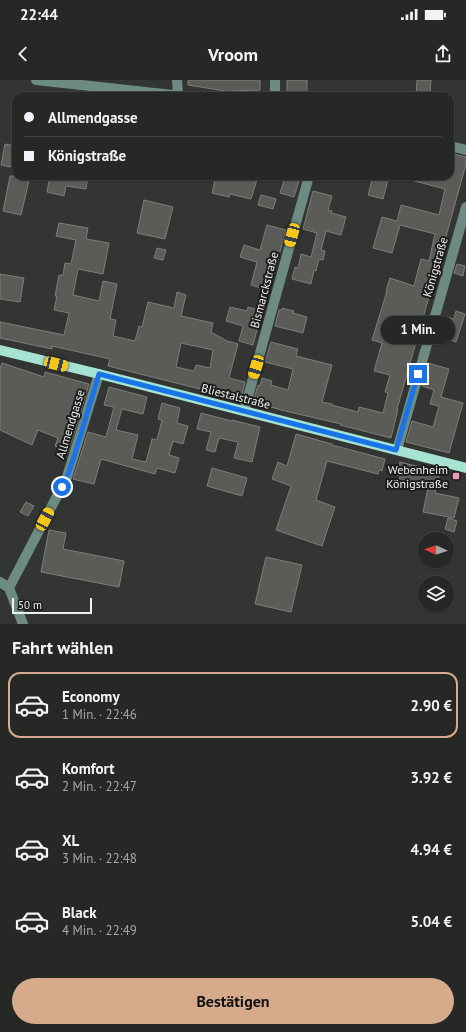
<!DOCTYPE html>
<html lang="de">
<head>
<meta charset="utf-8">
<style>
  :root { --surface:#262826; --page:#323432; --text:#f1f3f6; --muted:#a4a6a7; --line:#424443; --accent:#d6ab8b }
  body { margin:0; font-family:"PT Sans",sans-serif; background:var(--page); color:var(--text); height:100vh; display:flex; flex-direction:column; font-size:15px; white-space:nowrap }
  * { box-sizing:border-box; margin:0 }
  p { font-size:13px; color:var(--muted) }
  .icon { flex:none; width:22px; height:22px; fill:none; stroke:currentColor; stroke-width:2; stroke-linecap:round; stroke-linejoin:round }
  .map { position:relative; height:544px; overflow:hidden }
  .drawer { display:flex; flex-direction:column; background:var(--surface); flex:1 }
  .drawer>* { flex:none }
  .top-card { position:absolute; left:12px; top:12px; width:442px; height:88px; border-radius:12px; box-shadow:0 1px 3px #0004,0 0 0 1px var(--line); display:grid; align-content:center; height:88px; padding:0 12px; background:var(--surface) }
  .needle { width:26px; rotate:273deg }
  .buttons { position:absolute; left:418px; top:452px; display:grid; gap:8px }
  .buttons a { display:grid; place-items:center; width:36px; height:36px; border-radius:50%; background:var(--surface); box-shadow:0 1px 3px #0004,0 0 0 1px var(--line); font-size:20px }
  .scale { position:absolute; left:12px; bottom:10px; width:80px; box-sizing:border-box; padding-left:4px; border:2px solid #eff1ef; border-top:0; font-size:11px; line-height:14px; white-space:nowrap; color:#eff1ef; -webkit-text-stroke:3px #1b1c1b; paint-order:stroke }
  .end { position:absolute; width:18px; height:18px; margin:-9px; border:5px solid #1a73e8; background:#fff; box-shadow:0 0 0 2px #fff }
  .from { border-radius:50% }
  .bubble { position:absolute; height:28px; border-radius:14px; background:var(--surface); box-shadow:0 1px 3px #0004,0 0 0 1px var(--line); font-size:13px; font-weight:700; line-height:28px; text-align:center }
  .car { position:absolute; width:12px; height:24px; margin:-12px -6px; border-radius:5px; box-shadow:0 0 3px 1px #0007; background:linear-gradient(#f5c518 24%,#345 0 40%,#f5c518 0 76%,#345 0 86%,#f5c518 0) }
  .top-card b { display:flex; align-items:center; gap:14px; height:38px; font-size:15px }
  .top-card b+b { border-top:1px solid var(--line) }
  .top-card i { width:10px; height:10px; background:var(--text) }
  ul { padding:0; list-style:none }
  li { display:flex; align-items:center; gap:12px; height:66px; margin:0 8px 6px; padding:0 4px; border:2px solid transparent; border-radius:12px }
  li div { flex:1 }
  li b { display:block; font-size:15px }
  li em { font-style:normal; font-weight:700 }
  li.selected { border-color:var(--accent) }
  li>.icon { width:36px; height:36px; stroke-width:1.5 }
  h2 { padding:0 12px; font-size:18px; line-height:48px }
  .cta { display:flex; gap:8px; margin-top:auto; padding:8px 12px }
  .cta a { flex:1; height:46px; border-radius:24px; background:var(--accent); color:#111; font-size:16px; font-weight:700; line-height:46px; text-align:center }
  .status { display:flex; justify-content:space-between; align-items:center; height:28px; padding:0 20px; background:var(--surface); direction:ltr }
  .status svg { height:11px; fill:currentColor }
  header { display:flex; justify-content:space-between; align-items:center; height:52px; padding:0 12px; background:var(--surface); font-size:18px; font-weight:700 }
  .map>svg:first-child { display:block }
  .building { fill:#5b5c58; stroke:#7d7e79; fill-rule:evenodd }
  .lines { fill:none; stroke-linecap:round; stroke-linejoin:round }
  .minor { stroke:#6e8b83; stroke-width:10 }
  .major { stroke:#a6e3d3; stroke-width:10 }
  .route { stroke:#1a73e8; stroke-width:5 }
  .poi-dot { fill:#ef9ab8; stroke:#1b1c1b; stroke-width:1.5 }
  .labels { text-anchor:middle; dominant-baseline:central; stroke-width:4; stroke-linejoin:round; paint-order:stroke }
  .street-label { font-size:12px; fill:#eff1ef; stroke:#1b1c1b }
  .poi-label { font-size:12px; fill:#eff1ef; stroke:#1b1c1b; text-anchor:end }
</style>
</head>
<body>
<div class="status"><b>22:44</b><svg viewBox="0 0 49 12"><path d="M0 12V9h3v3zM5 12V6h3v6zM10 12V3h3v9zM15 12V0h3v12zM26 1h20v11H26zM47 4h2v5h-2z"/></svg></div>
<header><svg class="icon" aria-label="back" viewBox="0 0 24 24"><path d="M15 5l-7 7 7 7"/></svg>Vroom<svg class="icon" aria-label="share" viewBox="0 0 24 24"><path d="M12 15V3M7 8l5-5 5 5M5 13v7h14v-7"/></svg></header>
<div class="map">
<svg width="466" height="544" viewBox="0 0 466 544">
  <rect width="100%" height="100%" fill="#323532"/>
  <!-- building -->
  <path class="building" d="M188 0H260V10L231 11V12L188 5Z
    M287 0H307V16H287Z
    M417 0H431L430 16H416Z
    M5 64 16 66V88L1 85Z
    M450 73 466 77V84L444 164 443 163 429 217 397 329H398L391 358 340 345 341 344 285 331 253 322 258 305 260 306 262 298 272 301 271 305 288 310 293 289 265 282 271 262 298 269 296 276 332 285 322 322 332 324V325L358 332 359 327 383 333 388 313 385 312 390 295 374 291 382 263 372 260 387 211H386L390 198 414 206 421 179 429 181 435 154 400 145 392 173 373 168 382 137 397 141 401 125 439 135 445 109 407 99V96H450Z
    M10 96H30L21 135 3 131Z
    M50 96H88L86 109 66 106 64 116 47 112Z
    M216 96H258L251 119 230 114 229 117 212 113Z
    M373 96H389L383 119 368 115Z
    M285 97 299 101 294 117 280 113Z
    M313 111 332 116 328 130 332 131 331 133 346 137 341 155 326 151 321 170 325 171 323 180 319 179 316 191 314 190 311 204 292 199 295 187 298 188 301 174 311 177 317 153 303 149Z
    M261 115 276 119 273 129 258 125Z
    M144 120 173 127 165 159 137 153Z
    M59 143 88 148 86 159 109 163 103 194 78 189 73 215 99 221 103 201 117 204 110 239 116 240 113 256 135 261 139 246 142 247 148 222 174 228 177 212 186 215 181 236 213 243 211 252 227 261 238 264 229 298 245 302 241 319H240L108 286 110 279 52 266V269L0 258V242L64 255 69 233 54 230 57 216H55L59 195H63L65 183 71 184 76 160 56 156ZM181 263 213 270 210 288 196 285 194 291 176 287Z
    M267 145 286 150 270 208H268V210L251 205 257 182 240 177 244 165 260 170Z
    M157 168 166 170 163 180 154 178Z
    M457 184 465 186 463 196 454 193Z
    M0 194 24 198 20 222 0 219Z
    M230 227 247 231 248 227 262 231 253 265 239 261 243 246 226 241Z
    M282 228 294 231 293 233 307 237 303 253 275 246 279 230H282Z
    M456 231 465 234 456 262 439 256 444 236 454 239Z
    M2 283 44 297 45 292 89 304 68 373 55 366 58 358 38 350 32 365 0 350V289Z
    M428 283 449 289 441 317 463 323 449 373 406 362 412 341 433 347 439 326 430 324 434 310 422 306Z
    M109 307 147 317 143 334 122 329 116 350 138 355 132 379 146 382 152 359 157 360 162 340 158 339 162 323 180 328 177 343 188 346 183 364 173 361 169 375 179 378 175 393 157 388 155 394 101 379 94 404 73 399 88 352 106 357 114 327 104 325Z
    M201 333 232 341V340L260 347 252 382 234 378 238 362 219 358 215 372 206 370 211 352 197 349Z
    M296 354 332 364V365L385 379 382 391 379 390 378 394 327 381 316 420 335 427 322 466 276 450 291 406 272 399 278 382 287 386Z
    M400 382 440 392 435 413 459 418 454 438 423 432 428 408 399 400 400 396 397 395Z
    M212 388 247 398 242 416 207 406Z
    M26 422 34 426 28 436 20 432Z
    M448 438 457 441 454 452 445 449Z
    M49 450 66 453 63 469 124 481 119 507 41 492Z
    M266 477 302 485 291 532 255 524Z"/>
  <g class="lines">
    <!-- minor -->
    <path class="minor" d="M36 0 182 16
      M177 0 178 15
      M275 0V16
      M450 66 466 70
      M244 331 309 96
      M397 370 466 127
      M0 502 9 508 23 544
      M9 508 67 397 99 294"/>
    <!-- major -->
    <path class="major" d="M0 270 99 294 466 388"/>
  </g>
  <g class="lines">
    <!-- route -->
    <path class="route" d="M62 407 67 397 73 380 99 294 396 370 418 294"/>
  </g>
  <!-- markers -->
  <rect class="poi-dot" x="452" y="392" width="8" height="8" rx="2"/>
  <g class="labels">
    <!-- street labels -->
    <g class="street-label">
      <text transform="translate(435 187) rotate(-74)">Königstraße</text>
      <text transform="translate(264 210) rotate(-75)">Bismarckstraße</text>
      <text transform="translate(236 316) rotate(14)">Bliestalstraße</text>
      <text transform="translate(70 344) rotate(-73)">Allmendgasse</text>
    </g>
    <!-- poi labels -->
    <g class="poi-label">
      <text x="448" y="389">Webenheim<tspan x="448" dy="14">Königstraße</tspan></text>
    </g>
  </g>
</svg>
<div class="buttons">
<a><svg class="needle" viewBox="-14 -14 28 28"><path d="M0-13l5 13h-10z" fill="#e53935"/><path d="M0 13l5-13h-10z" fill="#a4a6a7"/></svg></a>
<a><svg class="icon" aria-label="layers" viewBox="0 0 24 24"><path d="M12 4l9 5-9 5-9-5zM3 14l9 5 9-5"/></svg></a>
</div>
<div class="scale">50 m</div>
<i class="end from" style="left:62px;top:407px"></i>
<i class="end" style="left:418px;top:294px"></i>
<div class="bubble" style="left:381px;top:236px;width:74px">1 Min.</div>
<i class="car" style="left:292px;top:155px;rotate:195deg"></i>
<i class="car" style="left:56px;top:284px;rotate:104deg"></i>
<i class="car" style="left:256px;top:287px;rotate:196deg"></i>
<i class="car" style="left:45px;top:439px;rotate:28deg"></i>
<div class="top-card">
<b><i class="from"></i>Allmendgasse</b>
<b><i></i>Königstraße</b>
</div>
</div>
<section class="drawer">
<h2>Fahrt wählen</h2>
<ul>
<li class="selected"><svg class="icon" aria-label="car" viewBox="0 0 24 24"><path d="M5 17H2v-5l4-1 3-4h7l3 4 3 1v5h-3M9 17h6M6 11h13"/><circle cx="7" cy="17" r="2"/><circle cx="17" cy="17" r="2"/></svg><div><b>Economy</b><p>1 Min. · 22:46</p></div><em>2.90 €</em></li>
<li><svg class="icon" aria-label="car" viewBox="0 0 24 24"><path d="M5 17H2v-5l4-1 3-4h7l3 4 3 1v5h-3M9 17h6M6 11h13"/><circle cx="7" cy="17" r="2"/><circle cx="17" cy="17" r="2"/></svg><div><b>Komfort</b><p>2 Min. · 22:47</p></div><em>3.92 €</em></li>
<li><svg class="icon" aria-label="car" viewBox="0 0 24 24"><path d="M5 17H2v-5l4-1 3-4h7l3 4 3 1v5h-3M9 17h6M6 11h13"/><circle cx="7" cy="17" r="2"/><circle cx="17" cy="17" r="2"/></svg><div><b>XL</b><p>3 Min. · 22:48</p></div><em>4.94 €</em></li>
<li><svg class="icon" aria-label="car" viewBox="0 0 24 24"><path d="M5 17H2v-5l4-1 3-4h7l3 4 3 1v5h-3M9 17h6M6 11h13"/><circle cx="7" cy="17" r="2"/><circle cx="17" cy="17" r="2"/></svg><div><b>Black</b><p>4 Min. · 22:49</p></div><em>5.04 €</em></li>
</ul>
<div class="cta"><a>Bestätigen</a></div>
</section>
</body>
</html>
